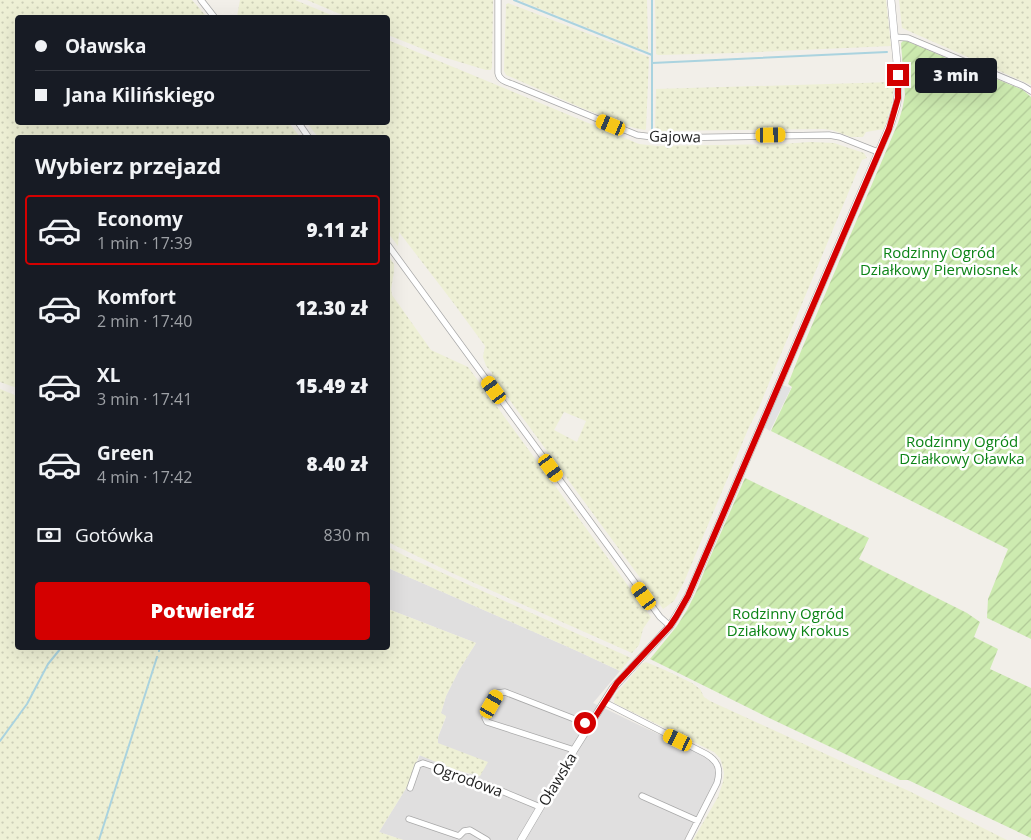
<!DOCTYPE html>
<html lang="pl">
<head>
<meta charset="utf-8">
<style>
  :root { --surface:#171b24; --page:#242831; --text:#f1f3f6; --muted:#9ea1a6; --line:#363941; --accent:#d40000 }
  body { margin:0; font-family:"Open Sans",sans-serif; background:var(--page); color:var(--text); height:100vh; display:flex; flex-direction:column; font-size:19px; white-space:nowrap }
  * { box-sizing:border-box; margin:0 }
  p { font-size:16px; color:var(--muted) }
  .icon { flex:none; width:28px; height:28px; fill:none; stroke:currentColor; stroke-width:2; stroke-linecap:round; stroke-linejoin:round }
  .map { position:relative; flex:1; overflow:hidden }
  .side { position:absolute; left:15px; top:135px; width:375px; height:515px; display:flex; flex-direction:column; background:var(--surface); border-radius:5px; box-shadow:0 5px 20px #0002 }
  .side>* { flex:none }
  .guide { position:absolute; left:15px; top:15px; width:375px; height:110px; border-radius:5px; box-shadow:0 5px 20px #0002; display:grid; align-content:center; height:110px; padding:0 20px; background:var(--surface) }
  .end { position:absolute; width:22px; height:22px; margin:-11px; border:6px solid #d40000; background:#fff; box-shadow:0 0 0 2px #fff }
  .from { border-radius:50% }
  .bubble { position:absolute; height:35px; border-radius:5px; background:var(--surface); box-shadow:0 5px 20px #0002; font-size:16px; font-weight:800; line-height:35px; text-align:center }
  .car { position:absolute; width:15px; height:30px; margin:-15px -8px; border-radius:6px; box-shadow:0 0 4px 1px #0007; background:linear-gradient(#f5c518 24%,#345 0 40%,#f5c518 0 76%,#345 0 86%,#f5c518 0) }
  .guide b { display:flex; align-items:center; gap:18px; height:48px; font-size:19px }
  .guide b+b { border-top:1px solid var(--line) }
  .guide i { width:12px; height:12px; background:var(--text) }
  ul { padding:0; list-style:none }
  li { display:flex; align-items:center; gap:15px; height:70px; margin:0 10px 8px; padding:0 10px; border:2px solid transparent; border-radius:5px }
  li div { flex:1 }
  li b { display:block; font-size:19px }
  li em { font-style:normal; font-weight:800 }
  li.active { border-color:var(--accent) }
  li>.icon { width:45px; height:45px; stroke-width:1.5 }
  h2 { padding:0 20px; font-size:22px; line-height:60px }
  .pay { display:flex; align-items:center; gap:12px; height:55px; padding:0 20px; font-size:19px }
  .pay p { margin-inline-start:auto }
  .primary-button { display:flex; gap:10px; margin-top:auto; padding:10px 20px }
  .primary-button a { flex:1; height:58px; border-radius:5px; background:var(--accent); color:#fff; font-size:20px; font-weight:800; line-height:58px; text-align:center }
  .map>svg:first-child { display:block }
  .residential { fill:#e0dfdf }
  .farmland { fill:url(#farmland-dots); fill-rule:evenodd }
  .garden { fill:url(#garden-furrows) }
  .parking { fill:#e2e2e2 }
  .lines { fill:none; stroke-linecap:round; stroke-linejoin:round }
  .stream { stroke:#aad3df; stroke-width:2 }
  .minor-casing { stroke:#a9a9a9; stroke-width:7 }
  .tertiary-casing { stroke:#a9a9a9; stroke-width:8 }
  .minor { stroke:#fff; stroke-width:5.5 }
  .tertiary { stroke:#fff; stroke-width:7 }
  .route { stroke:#d40000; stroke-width:6 }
  .labels { text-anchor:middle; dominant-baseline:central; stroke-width:5; stroke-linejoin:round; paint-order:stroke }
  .street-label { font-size:15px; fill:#222; stroke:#fff }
  .park-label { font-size:15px; fill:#0c8416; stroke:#fff }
</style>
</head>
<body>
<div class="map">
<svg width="1031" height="840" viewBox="0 0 1031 840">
  <defs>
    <pattern id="farmland-dots" width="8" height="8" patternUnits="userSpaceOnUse" patternTransform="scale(1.25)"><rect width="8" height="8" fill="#eef0d5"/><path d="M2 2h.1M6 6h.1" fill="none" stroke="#ccceb7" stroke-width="1.8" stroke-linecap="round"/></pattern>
    <pattern id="garden-furrows" width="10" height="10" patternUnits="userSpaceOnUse" patternTransform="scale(1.25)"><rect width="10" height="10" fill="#cdebb0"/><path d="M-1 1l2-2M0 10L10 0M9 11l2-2" fill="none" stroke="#b0c997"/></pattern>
  </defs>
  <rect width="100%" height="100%" fill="#f2efe9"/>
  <!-- residential -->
  <path class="residential" d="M388 568 575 650 620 671 593 703 602 707 639 725 684 746 711 760 714 765 716 775 715 780 684 840H403L379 832 408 785 420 755 456 770 471 775 438 744V737L446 717 441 713 446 696 459 670 476 643 388 609Z"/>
  <!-- farmland -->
  <path class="farmland" d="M0 0H192L207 17 18 18V122L289 123 300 137 18 138 17 388 0 382Z
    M240 0H295L336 17H237Z
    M307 0H493L492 67 491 70H486L443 57 388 35V18L347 17Z
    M518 0H647L648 52Z
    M655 0H886L891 46 736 53 658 55 656 54Z
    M899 0H1031V85L902 28Z
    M508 3 649 57 646 129 645 130 634 128 582 108 506 75 504 71 506 4H507Z
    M388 40 639 144 657 146 782 144 810 142 834 143 864 153 867 158 862 160 773 373 758 410 749 427 684 582 674 601 663 609 492 376V373L486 366 483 357 485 346 452 301 399 232 398 246 388 233V138L318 137 307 123 388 122ZM564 412 586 421 577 442 554 430Z
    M894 82 892 104 884 129 866 132 863 137H851L832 130 823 129 655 131 656 89Z
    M388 256 394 264V272L391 289 392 295 431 350 468 367 651 617 643 629 639 645 632 653 452 573 388 542Z
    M0 389 17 396 18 648H388V609L476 643 459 670 446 696 441 713 446 716 438 737V743L488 762 480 776 456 770 419 755 408 785 379 832 403 840H0Z
    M388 547 405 556 631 658 620 671 575 650 388 568Z
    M646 662 665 670 692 683 700 689 704 697 710 701 854 767 909 791 1007 840H693L718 797 723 782 724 773 722 764 720 758 714 752 614 703 615 695 642 664Z"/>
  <!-- garden -->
  <path class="garden" d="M904 40 1023 90 1031 97V639L987 618 988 599 1008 549 771 431 792 387 788 384 801 351 898 123 902 110 905 95 901 43Z
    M745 478 869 538 859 559 967 613 980 622 974 637 998 649 990 669 1031 688V838L908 780H900L765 716 650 659 677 626 687 610 696 592 708 562Z"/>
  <!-- parking -->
  <path class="parking" d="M782 385 791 388 770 431 764 427Z"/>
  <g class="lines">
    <!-- stream -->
    <path class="stream" d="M514 0 652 55
      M652 63 887 52
      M652 132V0
      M159 651 160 648
      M0 741 27 704 48 664 61 648
      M99 840 157 657"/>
    <defs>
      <path id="minor" d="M201 0 215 18
        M498 0V73C499 80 506 82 512 84L637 135 661 138 829 135 840 137 878 152
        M894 37 908 38 1023 86 1031 91
        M298 122 309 138
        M388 245 660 617 670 626
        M604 702 706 754C718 761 721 769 717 783L688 840
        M574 750 487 722 485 718 486 715 498 693 505 692 590 725
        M410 788 418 765 423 763 487 785 540 807
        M642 796 698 821
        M409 819 459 836 464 831 470 830 487 840"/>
      <path id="tertiary" d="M521 840 574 750 613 688 670 626 688 596 891 123 897 104 898 94 897 63 891 0"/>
    </defs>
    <!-- minor casing -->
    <use href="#minor" class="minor-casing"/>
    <!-- tertiary casing -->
    <use href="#tertiary" class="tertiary-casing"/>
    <!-- minor -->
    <use href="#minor" class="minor"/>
    <!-- tertiary -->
    <use href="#tertiary" class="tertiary"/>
  </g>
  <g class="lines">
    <!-- route -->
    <path class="route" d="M585 723 590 725 617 683 670 626 676 617 688 596 889 129 898 98V75"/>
  </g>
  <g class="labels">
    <!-- street labels -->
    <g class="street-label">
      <text transform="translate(675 136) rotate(1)">Gajowa</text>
      <text transform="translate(468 779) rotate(20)">Ogrodowa</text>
      <text transform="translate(557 779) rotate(-59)">Oławska</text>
    </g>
    <!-- park labels -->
    <g class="park-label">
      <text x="939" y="252">Rodzinny Ogród<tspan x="939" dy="17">Działkowy Pierwiosnek</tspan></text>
      <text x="962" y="441">Rodzinny Ogród<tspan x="962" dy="17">Działkowy Oławka</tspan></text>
      <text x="788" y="613">Rodzinny Ogród<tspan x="788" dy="17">Działkowy Krokus</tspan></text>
    </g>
  </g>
</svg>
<i class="end from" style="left:585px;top:723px"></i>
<i class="end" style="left:898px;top:75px"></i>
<div class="bubble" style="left:915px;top:58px;width:82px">3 min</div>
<i class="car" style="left:611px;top:125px;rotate:292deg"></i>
<i class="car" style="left:771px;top:135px;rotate:89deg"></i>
<i class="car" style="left:494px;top:390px;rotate:324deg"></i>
<i class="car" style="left:551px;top:468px;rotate:144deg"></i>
<i class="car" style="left:644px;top:596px;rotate:324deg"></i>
<i class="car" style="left:492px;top:704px;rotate:30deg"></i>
<i class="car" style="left:678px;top:740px;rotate:296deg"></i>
<div class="guide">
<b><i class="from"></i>Oławska</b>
<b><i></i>Jana Kilińskiego</b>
</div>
<section class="side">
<h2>Wybierz przejazd</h2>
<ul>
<li class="active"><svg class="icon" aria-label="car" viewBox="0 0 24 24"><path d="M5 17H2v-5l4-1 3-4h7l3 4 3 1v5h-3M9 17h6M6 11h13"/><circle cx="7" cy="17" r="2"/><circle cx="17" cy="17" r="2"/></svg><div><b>Economy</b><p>1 min · 17:39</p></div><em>9.11 zł</em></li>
<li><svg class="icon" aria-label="car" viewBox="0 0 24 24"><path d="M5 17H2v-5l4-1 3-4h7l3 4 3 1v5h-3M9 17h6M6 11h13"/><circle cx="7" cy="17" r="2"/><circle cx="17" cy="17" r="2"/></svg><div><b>Komfort</b><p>2 min · 17:40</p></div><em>12.30 zł</em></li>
<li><svg class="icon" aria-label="car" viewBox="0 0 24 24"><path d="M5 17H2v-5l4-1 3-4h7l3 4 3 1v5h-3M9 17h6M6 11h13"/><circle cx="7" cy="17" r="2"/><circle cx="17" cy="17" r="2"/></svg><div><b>XL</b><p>3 min · 17:41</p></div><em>15.49 zł</em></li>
<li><svg class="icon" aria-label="car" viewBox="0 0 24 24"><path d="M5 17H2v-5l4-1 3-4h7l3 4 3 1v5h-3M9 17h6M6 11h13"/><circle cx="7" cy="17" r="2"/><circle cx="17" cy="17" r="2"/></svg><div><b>Green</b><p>4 min · 17:42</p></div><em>8.40 zł</em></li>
</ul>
<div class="pay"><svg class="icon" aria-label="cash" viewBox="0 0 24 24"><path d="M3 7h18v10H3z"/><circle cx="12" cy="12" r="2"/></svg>Gotówka<p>830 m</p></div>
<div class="primary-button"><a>Potwierdź</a></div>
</section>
</div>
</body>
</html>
